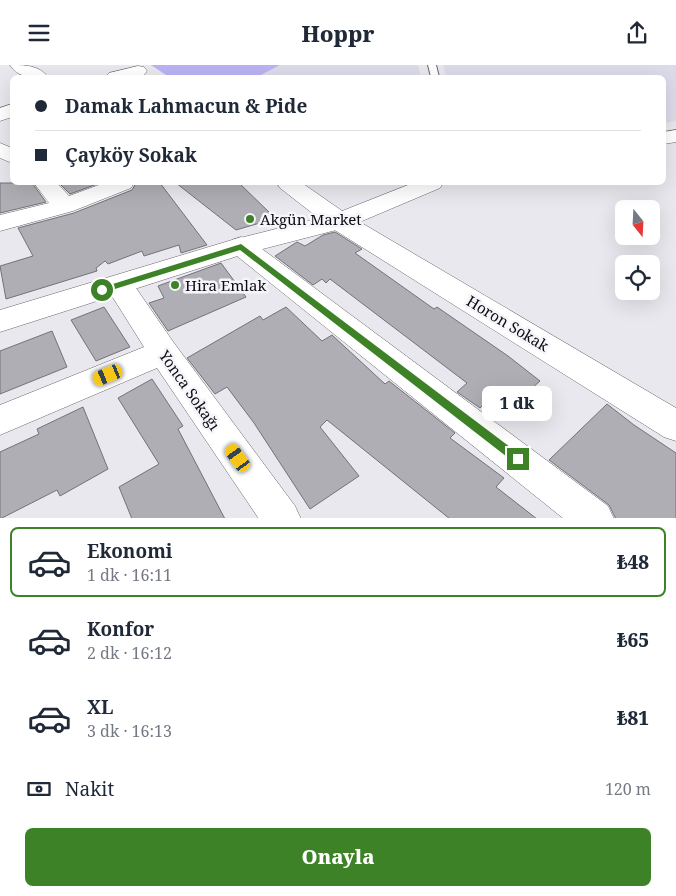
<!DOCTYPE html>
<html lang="tr">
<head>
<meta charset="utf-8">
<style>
  :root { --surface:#fff; --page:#f2f2f3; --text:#1f2937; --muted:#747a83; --line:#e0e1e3; --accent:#3d8226 }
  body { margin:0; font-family:"Noto Serif",serif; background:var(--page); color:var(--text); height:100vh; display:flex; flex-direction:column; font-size:19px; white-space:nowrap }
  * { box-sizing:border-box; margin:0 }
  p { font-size:16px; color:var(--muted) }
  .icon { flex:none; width:28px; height:28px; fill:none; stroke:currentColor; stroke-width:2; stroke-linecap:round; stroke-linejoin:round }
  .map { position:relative; height:453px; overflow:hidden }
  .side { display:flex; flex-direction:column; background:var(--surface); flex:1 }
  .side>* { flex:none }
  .guide { position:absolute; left:10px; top:10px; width:656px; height:110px; border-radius:8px; box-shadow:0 5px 20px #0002; display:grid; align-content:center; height:110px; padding:0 25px; background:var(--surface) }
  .needle { width:32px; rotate:162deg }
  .fabs { position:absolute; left:615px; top:135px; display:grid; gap:10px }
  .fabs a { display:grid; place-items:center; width:45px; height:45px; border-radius:8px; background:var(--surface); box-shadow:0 5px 20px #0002; font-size:25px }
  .end { position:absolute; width:22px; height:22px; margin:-11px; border:6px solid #3d8226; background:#fff; box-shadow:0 0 0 2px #fff }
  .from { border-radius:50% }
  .bubble { position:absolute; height:35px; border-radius:8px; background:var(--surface); box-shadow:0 5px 20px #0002; font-size:16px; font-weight:800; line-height:35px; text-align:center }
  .car { position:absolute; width:15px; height:30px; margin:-15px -8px; border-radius:6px; box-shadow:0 0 4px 1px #0007; background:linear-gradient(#f5c518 24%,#345 0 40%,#f5c518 0 76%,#345 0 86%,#f5c518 0) }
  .guide b { display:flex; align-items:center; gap:18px; height:48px; font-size:19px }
  .guide b+b { border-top:1px solid var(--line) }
  .guide i { width:12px; height:12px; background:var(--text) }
  ul { padding:9px 0 0; list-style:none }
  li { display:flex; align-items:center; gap:15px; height:70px; margin:0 10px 8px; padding:0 15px; border:2px solid transparent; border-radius:8px }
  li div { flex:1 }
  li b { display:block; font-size:19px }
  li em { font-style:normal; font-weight:800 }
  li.active { border-color:var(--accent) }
  li>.icon { width:45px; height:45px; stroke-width:1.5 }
  .pay { display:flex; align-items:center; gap:12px; height:55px; padding:0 25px; font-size:19px }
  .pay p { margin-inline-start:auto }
  .action { display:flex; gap:10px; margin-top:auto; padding:10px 25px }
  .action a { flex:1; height:58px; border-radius:8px; background:var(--accent); color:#fff; font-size:20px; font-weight:800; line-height:58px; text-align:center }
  header { display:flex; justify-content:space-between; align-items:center; height:65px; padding:0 25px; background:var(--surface); font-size:22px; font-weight:800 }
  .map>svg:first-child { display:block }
  .built { fill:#dcdbe9 }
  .green { fill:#bab3f3 }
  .building { fill:#afaeb4; stroke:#727277 }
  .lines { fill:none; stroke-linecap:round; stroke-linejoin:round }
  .service-casing { stroke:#67676c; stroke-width:2 }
  .minor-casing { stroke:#67676c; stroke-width:1 }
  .tertiary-casing { stroke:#67676c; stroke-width:1 }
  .service { fill:#fff; fill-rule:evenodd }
  .minor { fill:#fff; fill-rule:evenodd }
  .tertiary { fill:#fff; fill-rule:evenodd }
  .route { fill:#3d8226 }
  .poi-dot { fill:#3d8226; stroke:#f5f5fb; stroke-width:2 }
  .labels { text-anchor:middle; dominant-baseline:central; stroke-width:5; stroke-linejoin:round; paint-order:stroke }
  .poi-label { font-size:15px; fill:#0d0d0f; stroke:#f5f5fb; text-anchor:start }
  .street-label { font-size:15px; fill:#0d0d0f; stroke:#f5f5fb }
</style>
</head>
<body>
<header><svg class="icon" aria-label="menu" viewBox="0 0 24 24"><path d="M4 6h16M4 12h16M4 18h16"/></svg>Hoppr<svg class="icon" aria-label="share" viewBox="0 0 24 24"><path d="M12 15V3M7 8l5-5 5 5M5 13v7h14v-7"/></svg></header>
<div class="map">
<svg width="676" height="454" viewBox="0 0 676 454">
  <rect width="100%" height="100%" fill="#e8e8ee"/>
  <!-- built -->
  <path class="built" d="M280 0H418L421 12H257Z
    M443 0H676V56L664 58V12H446Z"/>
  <!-- green -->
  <path class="green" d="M151 0H280L257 12H169Z"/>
  <!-- building -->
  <path class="building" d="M0 118H32L46 137 0 148Z
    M59 118H100L70 129Z
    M136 118H160L207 180 181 188 179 180 144 191 142 186 108 199 105 196 96 203 97 206 6 234 0 201 33 191 18 163 74 148 132 125Z
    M176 118H239L271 149 266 152 270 155 236 165Z
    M335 167 362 184 355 188 434 244 437 242 508 291 540 316 500 352 485 338 480 343 457 327 467 318 330 214 326 218 322 214 313 220 275 191 297 177 305 181 323 170Z
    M221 198 246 232 168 266 149 238 164 233 158 221Z
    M104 242 130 282 96 296 71 255Z
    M286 242 322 276 332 270 385 319 389 316 455 368 450 373 504 413 496 422 537 454H450L327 355 320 362 359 411 310 444 254 358 227 322 215 329 187 293 260 251 263 255Z
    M52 266 67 302 0 329V286Z
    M152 314 183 361 178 364 225 454H132L119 422 159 399 118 333Z
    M607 339 634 360 676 388V454H616L609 440 549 395Z
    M83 342 108 404 60 431 57 425 0 454V387L39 369 37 364Z"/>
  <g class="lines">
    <defs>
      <path id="service" d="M428 0H436L439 12H431Z"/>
      <path id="minor" d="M10 0C24 0 39 0 48 12 34 14 18 13 10 0Z
        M138 1 144 2 147 6 144 10 133 12H106L109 8Z
        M12 39V52L0 56V43Z
        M0 78 12 83V98L0 93Z
        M34 118H57L69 131 104 118H134L131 123 73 146 0 166V150L49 138Z
        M277 118H302L348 150 676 343V376L664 372 330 162 280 123Z
        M241 172 250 175 608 441 614 454H564L232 187 228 181 232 175Z
        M119 210 129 213 174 278 295 441 301 454H259L157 303 0 370V340L144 282 105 220 109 213Z"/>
      <path id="tertiary" d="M676 65V77L664 79V67Z
        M413 118H443L440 123 348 162 247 188 0 267V245L232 175 332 150Z"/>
    </defs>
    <!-- service casing -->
    <use href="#service" class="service-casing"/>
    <!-- minor casing -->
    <use href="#minor" class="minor-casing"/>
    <!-- tertiary casing -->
    <use href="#tertiary" class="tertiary-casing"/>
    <!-- service -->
    <use href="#service" class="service"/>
    <!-- minor -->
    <use href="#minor" class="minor"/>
    <!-- tertiary -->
    <use href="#tertiary" class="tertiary"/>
  </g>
  <!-- route -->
  <path class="route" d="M241 179 522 391 524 394 522 398H515L240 185 102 228 98 225 100 223Z"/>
  <!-- markers -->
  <g class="poi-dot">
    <circle cx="250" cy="154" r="5"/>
    <circle cx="175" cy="220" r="5"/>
  </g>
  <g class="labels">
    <!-- poi labels -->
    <g class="poi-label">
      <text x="260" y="154">Akgün Market</text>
      <text x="185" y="220">Hira Emlak</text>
    </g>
    <!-- street labels -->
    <g class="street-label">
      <text transform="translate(508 258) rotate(31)">Horon Sokak</text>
      <text transform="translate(190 325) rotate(55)">Yonca Sokağı</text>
    </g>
  </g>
</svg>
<div class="fabs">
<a><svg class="needle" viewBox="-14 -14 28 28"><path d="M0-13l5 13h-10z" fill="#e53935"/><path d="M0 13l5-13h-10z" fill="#747a83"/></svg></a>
<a><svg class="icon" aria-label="locate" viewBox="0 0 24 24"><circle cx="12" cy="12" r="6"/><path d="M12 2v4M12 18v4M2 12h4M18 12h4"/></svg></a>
</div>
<i class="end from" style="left:102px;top:225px"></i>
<i class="end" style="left:518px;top:394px"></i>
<div class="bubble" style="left:482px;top:321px;width:70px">1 dk</div>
<i class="car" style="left:108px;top:310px;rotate:248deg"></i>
<i class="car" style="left:238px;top:393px;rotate:324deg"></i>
<div class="guide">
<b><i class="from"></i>Damak Lahmacun &amp; Pide</b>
<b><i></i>Çayköy Sokak</b>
</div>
</div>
<section class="side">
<ul>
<li class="active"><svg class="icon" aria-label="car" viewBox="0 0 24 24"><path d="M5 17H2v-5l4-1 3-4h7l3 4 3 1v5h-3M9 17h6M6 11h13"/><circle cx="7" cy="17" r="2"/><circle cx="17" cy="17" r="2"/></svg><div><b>Ekonomi</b><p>1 dk · 16:11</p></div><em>₺48</em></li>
<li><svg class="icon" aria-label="car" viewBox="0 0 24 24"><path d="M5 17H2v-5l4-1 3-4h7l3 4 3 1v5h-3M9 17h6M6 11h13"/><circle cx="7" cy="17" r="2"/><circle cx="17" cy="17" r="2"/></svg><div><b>Konfor</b><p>2 dk · 16:12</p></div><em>₺65</em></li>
<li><svg class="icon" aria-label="car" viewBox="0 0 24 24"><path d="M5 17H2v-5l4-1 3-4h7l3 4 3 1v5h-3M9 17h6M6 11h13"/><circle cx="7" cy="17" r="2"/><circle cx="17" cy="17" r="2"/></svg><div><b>XL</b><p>3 dk · 16:13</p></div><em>₺81</em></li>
</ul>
<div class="pay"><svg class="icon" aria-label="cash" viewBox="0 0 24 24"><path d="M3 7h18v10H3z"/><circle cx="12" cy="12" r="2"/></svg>Nakit<p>120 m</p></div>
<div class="action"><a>Onayla</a></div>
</section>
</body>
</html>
